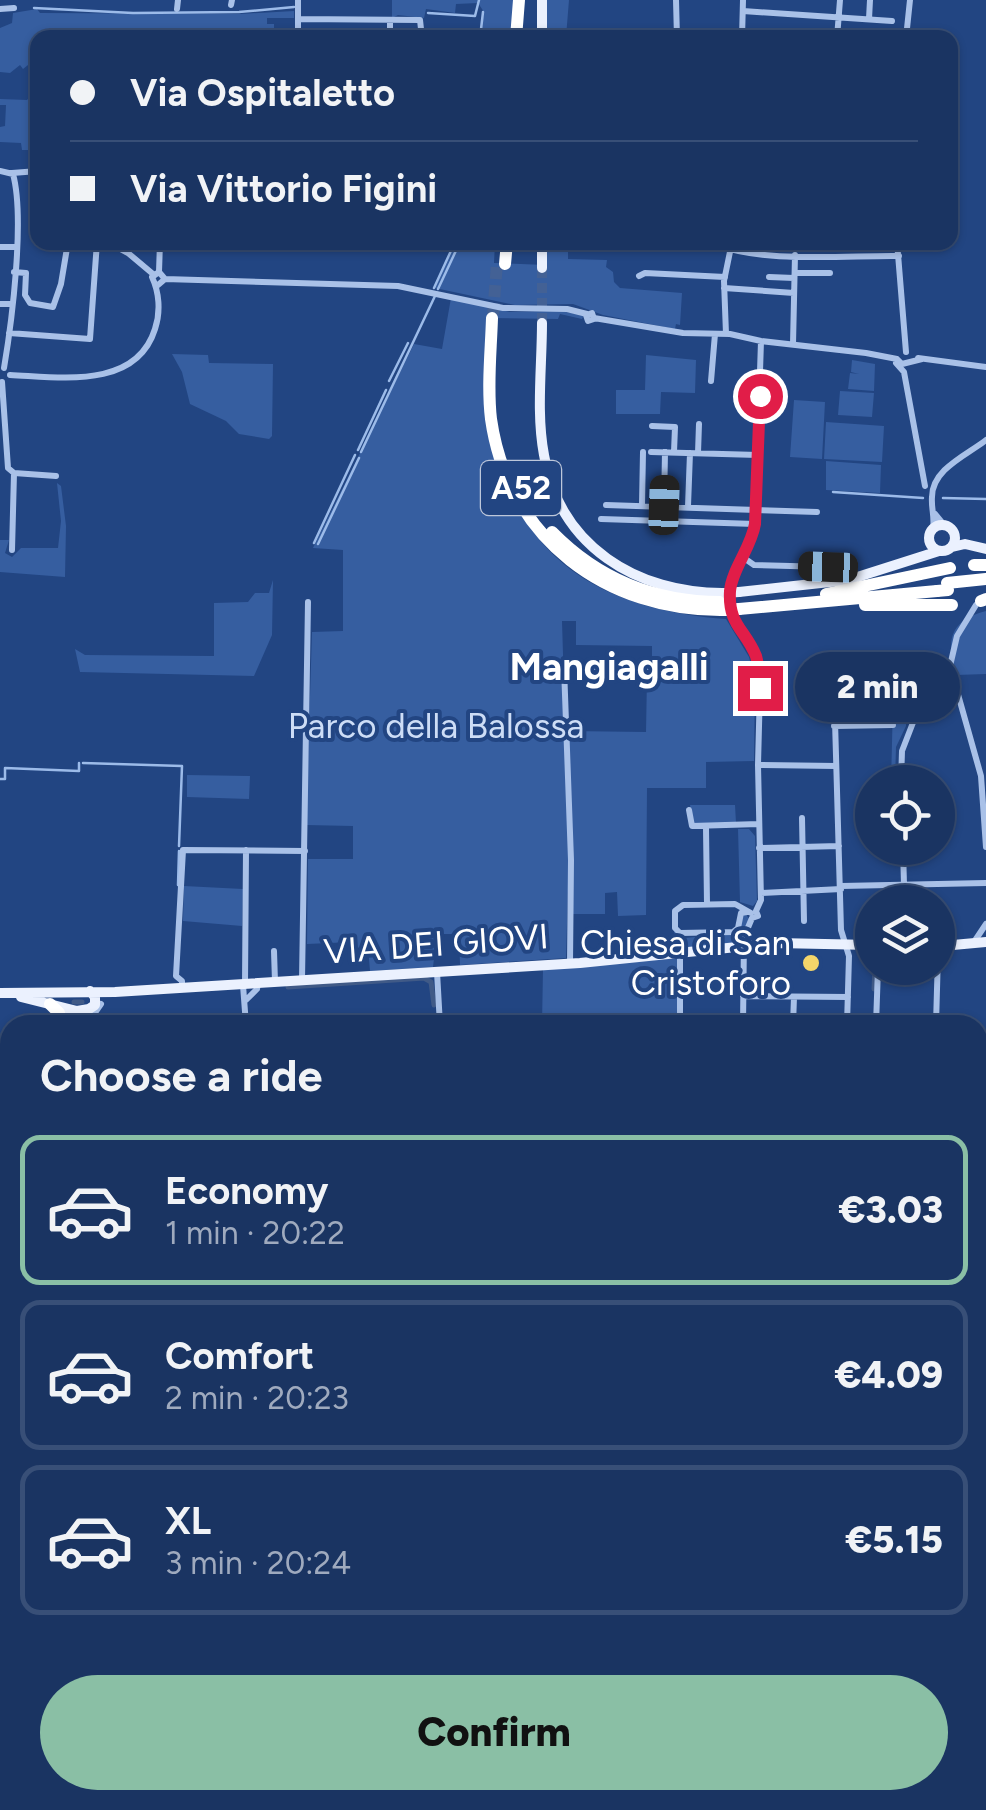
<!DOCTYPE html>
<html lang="en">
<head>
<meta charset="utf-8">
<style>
  :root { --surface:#1a3462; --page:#273f6b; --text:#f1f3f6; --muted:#9faabe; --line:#384f77; --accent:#8abfa5 }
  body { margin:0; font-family:Figtree,sans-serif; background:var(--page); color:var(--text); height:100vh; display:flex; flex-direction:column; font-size:38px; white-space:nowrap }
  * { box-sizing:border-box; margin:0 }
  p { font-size:32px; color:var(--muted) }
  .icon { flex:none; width:55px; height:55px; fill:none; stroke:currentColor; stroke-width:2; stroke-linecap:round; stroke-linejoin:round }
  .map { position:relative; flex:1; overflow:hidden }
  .side { position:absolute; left:0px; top:1015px; width:988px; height:795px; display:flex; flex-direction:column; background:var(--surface); border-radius:30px 30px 0 0; box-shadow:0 2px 8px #0004,0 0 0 2px var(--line) }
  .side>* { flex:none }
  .hud { position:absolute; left:30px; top:30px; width:928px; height:220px; border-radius:20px; box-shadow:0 2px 8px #0004,0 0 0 2px var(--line); display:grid; align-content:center; height:220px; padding:0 40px; background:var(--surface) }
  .controls { position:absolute; left:855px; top:765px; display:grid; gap:20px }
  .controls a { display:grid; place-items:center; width:100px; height:100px; border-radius:50%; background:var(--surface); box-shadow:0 2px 8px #0004,0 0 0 2px var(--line); font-size:50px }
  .end { position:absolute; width:45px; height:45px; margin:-22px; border:12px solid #e11d48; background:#fff; box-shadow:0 0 0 5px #fff }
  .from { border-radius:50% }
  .bubble { position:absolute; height:70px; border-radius:35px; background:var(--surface); box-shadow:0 2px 8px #0004,0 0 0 2px var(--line); font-size:32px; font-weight:800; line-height:70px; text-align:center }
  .car { position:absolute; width:30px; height:60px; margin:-30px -15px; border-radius:12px; box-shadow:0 0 8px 2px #0007; background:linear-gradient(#222 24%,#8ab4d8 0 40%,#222 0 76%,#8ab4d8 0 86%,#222 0) }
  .hud b { display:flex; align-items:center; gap:35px; height:95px; font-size:38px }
  .hud b+b { border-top:2px solid var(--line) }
  .hud i { width:25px; height:25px; background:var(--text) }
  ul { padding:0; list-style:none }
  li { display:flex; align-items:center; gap:30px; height:150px; margin:0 20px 15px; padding:0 20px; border:5px solid var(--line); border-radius:20px }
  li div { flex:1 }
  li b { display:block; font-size:38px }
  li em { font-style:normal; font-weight:800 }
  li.current { border-color:var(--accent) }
  li>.icon { width:90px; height:90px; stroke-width:1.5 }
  h2 { padding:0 40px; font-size:45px; line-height:120px }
  .cta { display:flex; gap:20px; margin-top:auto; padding:20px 40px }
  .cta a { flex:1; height:115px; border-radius:60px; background:var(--accent); color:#111; font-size:40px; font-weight:800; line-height:115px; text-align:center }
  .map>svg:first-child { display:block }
  .green { fill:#365ea0 }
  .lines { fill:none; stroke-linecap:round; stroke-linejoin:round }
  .stream { stroke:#9cbbe9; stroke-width:2.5 }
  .canal { stroke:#405a87; stroke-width:5 }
  .river { stroke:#405a87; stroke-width:6 }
  .major-tunnel { stroke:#436195; stroke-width:10; stroke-dasharray:10 5; stroke-linecap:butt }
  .highway-tunnel { stroke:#436195; stroke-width:12; stroke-dasharray:12 6; stroke-linecap:butt }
  .minor { stroke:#a9c1e8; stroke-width:6 }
  .major { stroke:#ebf1fe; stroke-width:10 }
  .highway { stroke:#fff; stroke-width:12 }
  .rail-casing { stroke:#fff; stroke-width:6 }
  .rail { stroke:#224582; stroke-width:2.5; stroke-dasharray:8; stroke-linecap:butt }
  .major-bridge { stroke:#ebf1fe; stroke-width:10 }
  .highway-bridge { stroke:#fff; stroke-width:12 }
  .route { stroke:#e11d48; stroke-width:12 }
  .poi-dot { fill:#f4d56a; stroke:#224582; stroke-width:4 }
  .labels { text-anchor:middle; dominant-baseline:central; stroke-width:8; stroke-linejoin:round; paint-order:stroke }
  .shield { fill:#224582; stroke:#bdc7da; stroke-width:2.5 }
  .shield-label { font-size:32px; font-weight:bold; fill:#fff }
  .park-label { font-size:35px; fill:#cdddf6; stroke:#224582 }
  .poi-label { font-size:35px; fill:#fff; stroke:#224582; text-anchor:end }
  .street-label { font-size:35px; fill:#fff; stroke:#224582 }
  .neighbourhood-label { font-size:38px; font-weight:bold; fill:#fff; stroke:#224582 }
</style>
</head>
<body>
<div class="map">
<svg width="986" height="1810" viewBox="0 0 986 1810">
  <rect width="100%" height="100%" fill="#224582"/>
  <!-- green -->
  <path class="green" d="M392 0H514L512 37H478L484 12 478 3 456 4 455 13 426 9 424 18 398 15 392 18Z
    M546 0H569L566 37 546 38Z
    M37 9 40 13 240 14 294 11V18H267V24H274V30L262 37H168V29H152L151 37 38 38 37 66 33 61 23 69 20 65 10 73 0 72V28L12 23 13 13Z
    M37 89V150H22L21 143 0 142V127L5 126 6 105H0V99L27 100Z
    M456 243H495L494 263 546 265V243H568V259L607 260 606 267 613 272 614 282 620 288 682 293 680 325 676 324 675 329 603 315 573 304 515 305 435 288Z
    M451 298 510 312 560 311 584 315 582 319 560 314 558 319 487 318C478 497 537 605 726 619L749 657 755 680 754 761 706 762V788H647L646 915 618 916 617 892 605 893V914H573L568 731 646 732 647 677H652V646L576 645V621H562L569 855 566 958 460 965 459 934H437L433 967 370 971 368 947 352 948V942L307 944 308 859H353V826L306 825 312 632 343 631V550L313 548 414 344 442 349Z
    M172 354 208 355 209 363 273 364 272 436 269 439 239 434 226 421 190 404 182 372Z
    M646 355 696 360 695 393 661 392 660 414H616V390H645Z
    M852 360 875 364 874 391 848 389 850 373 859 374 851 372Z
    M840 391 874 393 872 417 838 415Z
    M794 400 825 402 822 459 790 457Z
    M826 422 884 426 882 462 824 459Z
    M826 461 881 465 880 493 826 490Z
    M57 483 61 486 66 526 65 577 0 572V540H9L5 553 12 557 21 548H58L61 521Z
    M273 580 272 635 254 676 80 672 75 649 85 655 214 656V603L248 602 255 593H269Z
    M986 611V674L956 675C946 640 949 621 986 611Z
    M837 688 906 689V726L896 747 895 782H891L893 703 837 705Z
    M187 775 250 776 249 799 187 797Z
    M690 805H735L736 823 694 824Z
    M738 829H749L755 836 757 901 753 906 740 902Z
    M184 886 243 889 242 926 183 921Z
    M746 914 749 919 739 943 675 950 674 930 685 938 735 933 742 916Z
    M679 958V1025H542L543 969Z
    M10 1783V1800H81L68 1810H5L0 1805V1788Z"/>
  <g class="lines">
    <!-- stream -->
    <path class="stream" d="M34 8 133 13 239 12 294 7
      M428 13 475 16 479 0
      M480 38 483 12
      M434 288 455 242
      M438 289 460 242
      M389 381 408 343
      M358 450 386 390
      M361 452 435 296
      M833 492 923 498
      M943 498 986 499
      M314 543 355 455
      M318 544 359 458
      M83 763 182 766 179 846
      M0 779H5V768L79 771V763
      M178 885 179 851
      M67 1025 71 1015"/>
    <!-- canal -->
    <path class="canal" d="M288 987 424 978 431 982 434 1005
      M874 989 875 968
      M74 1002H82
      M434 1016 437 1025"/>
    <!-- river -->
    <path class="river" d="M978 1751 986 1744
      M904 1810 915 1800"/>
    <!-- major-tunnel -->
    <path class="major-tunnel" d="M542 323V268"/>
    <!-- highway-tunnel -->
    <path class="highway-tunnel" d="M493 315 497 263"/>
    <!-- minor -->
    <path class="minor" d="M676 0 677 38
      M231 5 232 0
      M0 9 14 8
      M177 9 178 0
      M743 11 892 21
      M298 19 420 20 422 38
      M869 19 870 0
      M742 37 753 38
      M298 38V0
      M390 38V20
      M742 38 743 0
      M837 38 840 0
      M906 38 910 0
      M0 171 13 174C25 218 12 321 4 368
      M12 173 38 171
      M108 242 128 253 153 274
      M897 242 906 352
      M714 243C757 264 849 255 899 256
      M0 247H15
      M14 272 26 273 25 295 30 303 53 307 61 284 68 242
      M795 273H830
      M639 276 645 273 725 277
      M769 277 794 278
      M165 279 398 286 503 308 567 309 587 314
      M158 285 165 279 159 272 160 242
      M724 288 794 293
      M0 304H11
      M592 313 594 319 588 321 586 315Z
      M594 318 683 333 730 334 761 341 866 353 897 359 902 364 922 359
      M9 333 90 339 97 242
      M726 334 724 281 732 242
      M793 344 795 255
      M918 358 986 367
      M896 363 904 372 925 486
      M10 375C59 377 136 390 155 329 161 311 159 292 152 277L159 272
      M711 381 715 334
      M2 382 8 468 14 473 56 476
      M652 426 675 427 674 452
      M651 452 758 455
      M698 453 699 424
      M606 505 817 512
      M642 505 643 452
      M664 505 665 452
      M688 506 690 453
      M935 514 944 525
      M601 519 755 524
      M933 529C935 517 931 508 932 497 932 469 967 455 986 440
      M12 550 14 473
      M744 558 754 565 828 567
      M730 595C732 570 751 549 755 524L761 341
      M976 605 957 636 950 666 981 776 986 847
      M731 607 734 624 755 654 760 688 758 765 761 900 756 911 758 916 752 918 744 937 743 1025
      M834 726 893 725
      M758 765 836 766
      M901 782 902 751 914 720 912 683
      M689 810 692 826 759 824
      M802 818 804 921
      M706 828 707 904
      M759 848 839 846
      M903 848 904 885
      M841 886 986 883
      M761 893 841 889
      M747 912 741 913 738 928 733 932 680 933 675 928V911L683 905 735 904 751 913
      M974 942 986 924
      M274 951 275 982
      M570 963 571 860 564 667H651
      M437 972 440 1025
      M302 980 308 602
      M245 984 246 850
      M243 985 246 1025
      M182 987V981L176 976 183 850 305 851
      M743 996 848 997
      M246 1000 257 989 258 983
      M78 1011 85 1016 88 1025
      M92 1017 101 1004
      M680 1025V953
      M793 1025 794 997
      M847 1025 849 956 841 930 834 686 953 680
      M876 1025 878 968
      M936 1025 938 954
      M0 1344 6 1346V1350L0 1451
      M0 1528 10 1529
      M0 1626 10 1582
      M0 1667 10 1669
      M0 1719H10
      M0 1727 10 1728
      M978 1772 986 1769
      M147 1800 149 1810
      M248 1800V1810
      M340 1800V1810
      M380 1800V1810
      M462 1800V1810
      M710 1800 711 1810
      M787 1800 788 1810
      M932 1800 936 1810
      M199 1804 248 1805
      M589 1804 648 1802
      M108 1810 109 1800
      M519 1810V1800
      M853 1810 878 1800
      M918 1810 928 1800
      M969 1810 986 1806"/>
    <!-- major -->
    <path class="major" d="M542 0V38
      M542 268V242
      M542 323C542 366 536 413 544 455 559 546 637 594 725 593
      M929 538a13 13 0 1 1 26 0a13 13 0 1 1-26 0Z
      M952 547 965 544 986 549
      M739 592 848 580 939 551
      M942 946 986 942
      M0 993 115 992 580 963 777 943 872 945
      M21 997 77 1011 89 1009 95 1005V997L90 991"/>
    <!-- highway -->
    <path class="highway" d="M516 38 519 0
      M505 264 507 242
      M492 318C491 351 487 386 491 419 508 539 607 612 725 610
      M552 532C599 580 658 603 725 602
      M974 565H986
      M947 583 986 579
      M826 594 950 568
      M981 601 986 599
      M865 605H952
      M739 609 937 591
      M50 1004 59 1013 61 1025
      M0 1076 10 1077
      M0 1095 10 1099
      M0 1165 10 1144
      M0 1182 10 1206
      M0 1207 10 1232
      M978 1379 986 1381
      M180 1800 182 1810"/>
    <defs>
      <path id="rail" d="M0 1558 10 1561
        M978 1586 986 1583"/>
    </defs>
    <!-- rail casing -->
    <use href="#rail" class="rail-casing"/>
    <!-- rail -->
    <use href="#rail" class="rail"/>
    <!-- major-bridge -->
    <path class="major-bridge" d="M725 593 739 592"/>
    <!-- highway-bridge -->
    <path class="highway-bridge" d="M937 591 948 590
      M725 610 739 609"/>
  </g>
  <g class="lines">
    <!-- route -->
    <path class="route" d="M760 396 755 524C751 548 732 569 730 591 728 625 745 629 756 656 759 666 759 677 760 688"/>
  </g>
  <!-- markers -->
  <circle class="poi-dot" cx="811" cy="963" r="10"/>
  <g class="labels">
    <!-- shield labels -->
    <rect class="shield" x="481" y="461" width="80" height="54" rx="8"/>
    <g class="shield-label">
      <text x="521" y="488">A52</text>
    </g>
    <!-- park labels -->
    <g class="park-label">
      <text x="436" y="726">Parco della Balossa</text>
    </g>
    <!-- poi labels -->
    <g class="poi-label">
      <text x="791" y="943">Chiesa di San<tspan x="791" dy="40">Cristoforo</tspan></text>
    </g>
    <!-- street labels -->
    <g class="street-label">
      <text transform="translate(436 944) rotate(-4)">VIA DEI GIOVI</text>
    </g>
    <!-- neighbourhood labels -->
    <g class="neighbourhood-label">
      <text x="609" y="667">Mangiagalli</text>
    </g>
  </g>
</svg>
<div class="controls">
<a><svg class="icon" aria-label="locate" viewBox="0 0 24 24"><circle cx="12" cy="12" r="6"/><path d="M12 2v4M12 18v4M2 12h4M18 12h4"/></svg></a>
<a><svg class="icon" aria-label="layers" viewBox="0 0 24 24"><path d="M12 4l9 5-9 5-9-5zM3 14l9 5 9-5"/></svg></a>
</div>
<i class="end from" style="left:760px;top:396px"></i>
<i class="end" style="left:760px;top:688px"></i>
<div class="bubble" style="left:795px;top:652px;width:165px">2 min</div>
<i class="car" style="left:664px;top:505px;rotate:2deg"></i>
<i class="car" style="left:828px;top:567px;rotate:272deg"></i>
<div class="hud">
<b><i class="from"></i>Via Ospitaletto</b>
<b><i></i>Via Vittorio Figini</b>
</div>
<section class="side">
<h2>Choose a ride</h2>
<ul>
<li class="current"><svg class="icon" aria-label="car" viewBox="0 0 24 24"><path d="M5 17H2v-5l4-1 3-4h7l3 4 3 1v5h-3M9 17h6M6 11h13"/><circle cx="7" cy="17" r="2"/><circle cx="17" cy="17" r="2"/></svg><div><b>Economy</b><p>1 min · 20:22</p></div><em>€3.03</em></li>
<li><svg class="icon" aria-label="car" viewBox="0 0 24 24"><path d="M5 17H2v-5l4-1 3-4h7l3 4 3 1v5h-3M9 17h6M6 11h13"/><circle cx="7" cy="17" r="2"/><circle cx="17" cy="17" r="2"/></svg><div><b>Comfort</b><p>2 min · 20:23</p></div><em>€4.09</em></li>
<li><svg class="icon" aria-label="car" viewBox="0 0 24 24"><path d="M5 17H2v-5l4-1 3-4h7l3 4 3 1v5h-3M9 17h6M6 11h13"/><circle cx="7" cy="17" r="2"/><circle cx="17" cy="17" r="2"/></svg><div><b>XL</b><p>3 min · 20:24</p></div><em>€5.15</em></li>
</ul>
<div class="cta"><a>Confirm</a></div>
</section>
</div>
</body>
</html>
